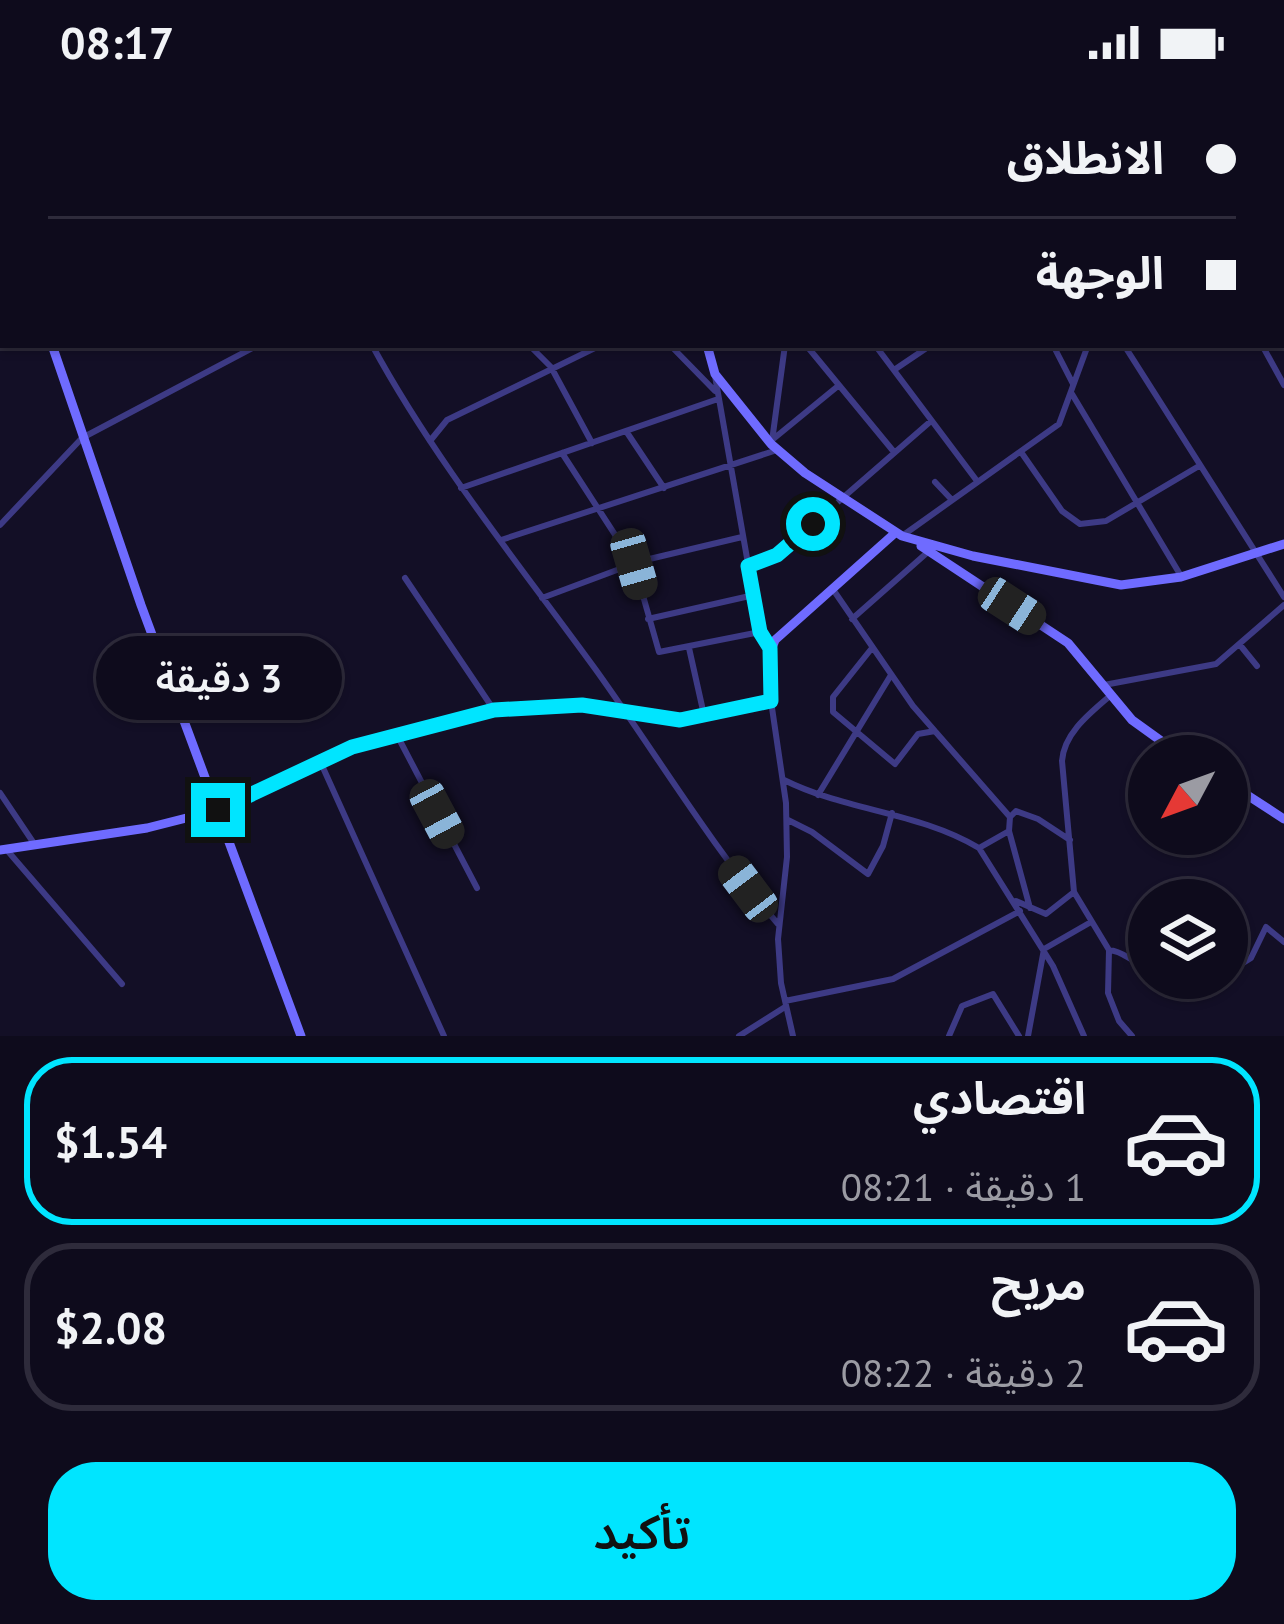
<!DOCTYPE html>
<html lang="ar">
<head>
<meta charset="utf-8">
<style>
  :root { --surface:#0e0b1c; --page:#1c1929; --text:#f1f3f6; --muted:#9b9ba3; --line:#2e2b3b; --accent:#00e5ff }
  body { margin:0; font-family:"PT Sans","Noto Sans Arabic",sans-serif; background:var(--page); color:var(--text); direction:rtl; height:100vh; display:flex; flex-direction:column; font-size:45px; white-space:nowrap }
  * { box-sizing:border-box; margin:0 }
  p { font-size:39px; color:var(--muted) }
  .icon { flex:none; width:66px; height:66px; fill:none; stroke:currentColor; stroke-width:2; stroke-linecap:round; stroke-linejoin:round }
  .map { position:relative; height:952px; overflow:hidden; direction:ltr }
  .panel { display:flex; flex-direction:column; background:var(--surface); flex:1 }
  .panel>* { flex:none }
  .hud { position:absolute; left:0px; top:0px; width:1284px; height:264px; box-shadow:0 3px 9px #0004,0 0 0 3px var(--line); direction:rtl; display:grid; align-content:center; height:264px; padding:0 48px; background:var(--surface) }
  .needle { width:78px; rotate:229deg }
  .controls { position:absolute; left:1128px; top:651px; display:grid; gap:24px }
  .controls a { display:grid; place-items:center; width:120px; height:120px; border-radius:50%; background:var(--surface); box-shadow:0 3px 9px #0004,0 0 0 3px var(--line); font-size:60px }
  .end { position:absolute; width:54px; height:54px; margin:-27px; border:15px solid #00e5ff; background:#111; box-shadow:0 0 0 6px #111 }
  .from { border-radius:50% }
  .bubble { position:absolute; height:84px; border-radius:42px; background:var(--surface); box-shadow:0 3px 9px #0004,0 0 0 3px var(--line); font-size:39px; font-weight:600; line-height:84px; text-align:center; direction:rtl }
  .car { position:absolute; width:36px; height:72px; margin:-36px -18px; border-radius:15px; box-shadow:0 0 9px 3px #0007; background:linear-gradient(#222 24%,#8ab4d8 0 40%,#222 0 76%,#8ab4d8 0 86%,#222 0) }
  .hud b { display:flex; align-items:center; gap:42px; height:114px; font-size:45px }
  .hud b+b { border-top:3px solid var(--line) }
  .hud i { width:30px; height:30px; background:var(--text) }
  ul { padding:21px 0 0; list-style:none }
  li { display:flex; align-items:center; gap:36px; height:168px; margin:0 24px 18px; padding:0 24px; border:6px solid var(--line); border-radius:48px }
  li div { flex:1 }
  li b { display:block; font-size:45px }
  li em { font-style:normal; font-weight:600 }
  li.active { border-color:var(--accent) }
  li>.icon { width:108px; height:108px; stroke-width:1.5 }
  .cta { display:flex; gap:24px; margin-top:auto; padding:24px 48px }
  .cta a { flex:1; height:138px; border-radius:48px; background:var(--accent); color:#111; font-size:48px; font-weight:600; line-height:138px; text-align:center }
  .status { display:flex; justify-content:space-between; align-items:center; height:84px; padding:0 60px; background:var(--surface); direction:ltr }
  .status svg { height:33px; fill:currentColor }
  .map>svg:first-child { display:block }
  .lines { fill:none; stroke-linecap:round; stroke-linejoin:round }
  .street { stroke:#3d3a85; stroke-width:6 }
  .secondary { stroke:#6f6bff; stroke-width:9 }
  .route { stroke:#00e5ff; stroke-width:15 }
</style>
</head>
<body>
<div class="status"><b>08:17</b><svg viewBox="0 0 49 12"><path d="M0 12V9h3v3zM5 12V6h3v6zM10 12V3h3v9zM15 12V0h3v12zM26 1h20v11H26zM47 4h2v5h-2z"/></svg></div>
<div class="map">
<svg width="1284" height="952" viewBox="0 0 1284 952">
  <rect width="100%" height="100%" fill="#130f26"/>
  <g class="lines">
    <!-- street -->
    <path class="street" d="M185 0 190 3
      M481 3 483 0
      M827 3 828 0
      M372 261C435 377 519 480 596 586 657 671 710 760 778 840
      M529 261 551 283 592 359
      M670 261 715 307
      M806 261 894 368
      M875 261 977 397
      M1053 261 1073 300
      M1124 261 1284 513
      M1188 261H1212
      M1262 261 1284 301
      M894 286 931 261
      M715 292 760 548 770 564
      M1072 310 1181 492
      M626 347 664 404
      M772 356 838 302
      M430 357 447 336 601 261
      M772 357 785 261
      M1021 368 1062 427 1080 440 1106 437 1199 382
      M562 369 634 480 659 568 760 548
      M935 398 952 416
      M461 404 718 315
      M0 441 82 354 258 261
      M902 452 1059 340 1088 261
      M501 456 777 366
      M748 482 777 471 931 337
      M405 494 494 626
      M832 504 913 622 1010 733
      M542 514 641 477 742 453
      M648 535 754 511
      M852 535 929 467
      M1240 561 1257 582
      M689 564 704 631
      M872 564 833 613V628L895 680 918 650 935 647
      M1104 601 1216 580 1284 521
      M1111 611C1090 629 1064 649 1062 677L1074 808 1109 866 1108 909 1119 937 1132 952
      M771 617 786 719 787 773 778 855 781 899 793 952
      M398 653 477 804
      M320 677 444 952
      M784 696C846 727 919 728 979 764L1053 882 1084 952
      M0 709 35 761
      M818 711 891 591
      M788 736 812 748 868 790 883 762 892 729
      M1009 747 1030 824
      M979 764 1009 747 1010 733 1016 727 1038 735 1070 756
      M6 765 122 900
      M1016 817 1046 830 1074 808
      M1109 866C1125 867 1133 881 1149 882
      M1227 889 1251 874 1266 843 1284 858
      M1182 894 1210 901 1222 894
      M785 917 893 895 1020 827
      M739 952 785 923
      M949 952 962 922 993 910 1019 952
      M1028 952 1044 865 1091 838"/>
    <!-- secondary -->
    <path class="secondary" d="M673 0V3
      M0 106 3 114
      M52 261 141 521 301 952
      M707 261 715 290 771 360 805 389 902 452 973 472 1121 501 1181 493 1284 460
      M921 462 1068 559 1132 636 1182 672
      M1227 698 1284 735
      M0 766 147 744 218 726 352 663 494 626 564 620 680 636 771 617 768 574 775 556 895 449"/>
  </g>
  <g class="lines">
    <!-- route -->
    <path class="route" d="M218 726 352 663 494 626 582 621 680 636 771 617 770 564 760 548 748 482 777 471 813 440"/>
  </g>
</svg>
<div class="controls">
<a><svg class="needle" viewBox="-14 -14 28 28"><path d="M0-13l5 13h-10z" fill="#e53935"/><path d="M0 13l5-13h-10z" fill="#9b9ba3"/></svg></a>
<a><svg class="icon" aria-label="layers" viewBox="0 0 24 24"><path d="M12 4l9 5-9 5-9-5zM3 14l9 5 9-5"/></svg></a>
</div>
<i class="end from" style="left:813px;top:440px"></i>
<i class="end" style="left:218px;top:726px"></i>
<div class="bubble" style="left:96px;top:552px;width:246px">3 دقيقة</div>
<i class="car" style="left:634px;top:480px;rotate:164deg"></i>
<i class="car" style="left:1012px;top:522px;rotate:123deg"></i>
<i class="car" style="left:437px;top:730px;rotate:152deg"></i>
<i class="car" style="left:748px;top:805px;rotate:323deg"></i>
<div class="hud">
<b><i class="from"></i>الانطلاق</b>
<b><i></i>الوجهة</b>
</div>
</div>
<section class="panel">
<ul>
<li class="active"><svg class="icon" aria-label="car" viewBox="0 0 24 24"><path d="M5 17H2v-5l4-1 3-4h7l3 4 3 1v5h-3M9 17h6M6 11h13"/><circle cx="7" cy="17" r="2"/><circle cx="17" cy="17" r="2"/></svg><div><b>اقتصادي</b><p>1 دقيقة · 08:21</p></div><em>$1.54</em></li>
<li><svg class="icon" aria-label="car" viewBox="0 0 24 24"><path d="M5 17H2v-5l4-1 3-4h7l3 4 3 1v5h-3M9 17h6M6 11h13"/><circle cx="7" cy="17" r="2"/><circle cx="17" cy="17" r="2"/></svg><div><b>مريح</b><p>2 دقيقة · 08:22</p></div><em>$2.08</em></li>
</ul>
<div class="cta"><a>تأكيد</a></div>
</section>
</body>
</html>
